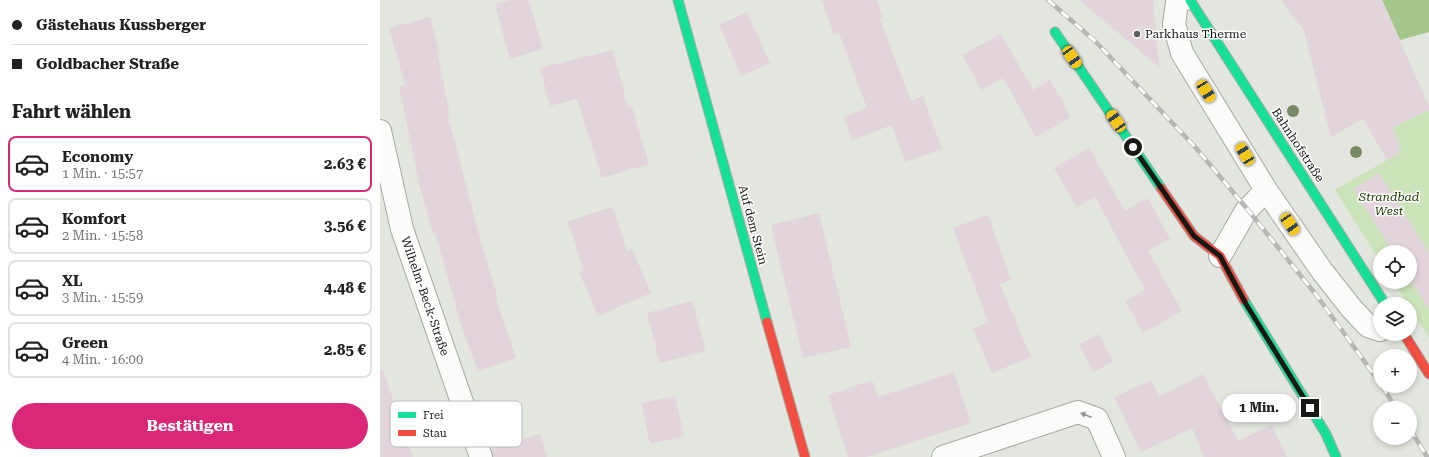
<!DOCTYPE html>
<html lang="de">
<head>
<meta charset="utf-8">
<style>
  :root { --surface:#fff; --page:#f6f6f6; --text:#222; --muted:#767676; --line:#e0e0e0; --accent:#db2777 }
  body { margin:0; font-family:"Roboto Serif",serif; background:var(--page); color:var(--text); height:100vh; display:flex; flex-direction:column; font-size:15px; white-space:nowrap }
  * { box-sizing:border-box; margin:0 }
  p { font-size:13px; color:var(--muted) }
  .icon { flex:none; width:22px; height:22px; fill:none; stroke:currentColor; stroke-width:2; stroke-linecap:round; stroke-linejoin:round }
  .map { position:relative; flex:1; overflow:hidden }
  .details { display:flex; flex-direction:column; background:var(--surface); width:380px }
  .details>* { flex:none }
  .hud { display:grid; align-content:center; height:88px; padding:0 12px; background:var(--surface) }
  .tools { position:absolute; left:993px; top:245px; display:grid; gap:8px }
  .tools a { display:grid; place-items:center; width:44px; height:44px; border-radius:50%; background:var(--surface); box-shadow:0 2px 6px #0003; font-size:20px }
  .end { position:absolute; width:18px; height:18px; margin:-9px; border:5px solid #161914; background:#fff; box-shadow:0 0 0 2px #fff }
  .from { border-radius:50% }
  .bubble { position:absolute; height:28px; border-radius:14px; background:var(--surface); box-shadow:0 2px 6px #0003; font-size:13px; font-weight:700; line-height:28px; text-align:center }
  .car { position:absolute; width:12px; height:24px; margin:-12px -6px; border-radius:5px; box-shadow:0 0 3px 1px #0007; background:linear-gradient(#f5c518 24%,#345 0 40%,#f5c518 0 76%,#345 0 86%,#f5c518 0) }
  .hud b { display:flex; align-items:center; gap:14px; height:38px; font-size:15px }
  .hud b+b { border-top:1px solid var(--line) }
  .hud i { width:10px; height:10px; background:var(--text) }
  ul { padding:0; list-style:none }
  li { display:flex; align-items:center; gap:12px; height:56px; margin:0 8px 6px; padding:0 4px; border:2px solid var(--line); border-radius:8px }
  li div { flex:1 }
  li b { display:block; font-size:15px }
  li em { font-style:normal; font-weight:700 }
  li.active { border-color:var(--accent) }
  li>.icon { width:36px; height:36px; stroke-width:1.5 }
  h2 { padding:0 12px; font-size:18px; line-height:48px }
  .cta { display:flex; gap:8px; margin-top:auto; padding:8px 12px }
  .cta a { flex:1; height:46px; border-radius:24px; background:var(--accent); color:#fff; font-size:16px; font-weight:700; line-height:46px; text-align:center }
  main { display:flex; flex:1; min-height:0 }
  .map>svg:first-child { display:block }
  .green { fill:#cbe3b9 }
  .water { fill:#a6c78b }
  .building { fill:#e2d4db }
  .lines { fill:none; stroke-linecap:round; stroke-linejoin:round }
  .street-casing { stroke:#a6aaa3; stroke-width:24 }
  .fast-casing { stroke:#a6aaa3; stroke-width:11 }
  .jam-casing { stroke:#a6aaa3; stroke-width:11 }
  .street { stroke:#fbfbfa; stroke-width:22 }
  .fast { stroke:#16e098; stroke-width:9 }
  .jam { stroke:#f24e42; stroke-width:9 }
  .rail-casing { stroke:#b6b6b5; stroke-width:4.5 }
  .rail { stroke:#fff; stroke-width:3; stroke-dasharray:9; stroke-linecap:butt }
  .tree { fill:#788864 }
  .oneway { fill:#949592 }
  .route { stroke:#161914; stroke-width:5 }
  .poi-dot { fill:#5d615b; stroke:#fff; stroke-width:1.5 }
  .labels { text-anchor:middle; dominant-baseline:central; stroke-width:3; stroke-linejoin:round; paint-order:stroke }
  .poi-label { font-size:12px; fill:#161914; stroke:#fff; text-anchor:start }
  .street-label { font-size:12px; fill:#161914; stroke:#fff }
  .park-label { font-size:12px; font-style:italic; fill:#213c00; stroke:#fff }
  .key { fill:#fff; stroke:#b9bab8; stroke-width:1 }
  .key-label { font-size:11px; fill:#161914 }
</style>
</head>
<body>
<main>
<section class="details">
<div class="hud">
<b><i class="from"></i>Gästehaus Kussberger</b>
<b><i></i>Goldbacher Straße</b>
</div>
<h2>Fahrt wählen</h2>
<ul>
<li class="active"><svg class="icon" aria-label="car" viewBox="0 0 24 24"><path d="M5 17H2v-5l4-1 3-4h7l3 4 3 1v5h-3M9 17h6M6 11h13"/><circle cx="7" cy="17" r="2"/><circle cx="17" cy="17" r="2"/></svg><div><b>Economy</b><p>1 Min. · 15:57</p></div><em>2.63 €</em></li>
<li><svg class="icon" aria-label="car" viewBox="0 0 24 24"><path d="M5 17H2v-5l4-1 3-4h7l3 4 3 1v5h-3M9 17h6M6 11h13"/><circle cx="7" cy="17" r="2"/><circle cx="17" cy="17" r="2"/></svg><div><b>Komfort</b><p>2 Min. · 15:58</p></div><em>3.56 €</em></li>
<li><svg class="icon" aria-label="car" viewBox="0 0 24 24"><path d="M5 17H2v-5l4-1 3-4h7l3 4 3 1v5h-3M9 17h6M6 11h13"/><circle cx="7" cy="17" r="2"/><circle cx="17" cy="17" r="2"/></svg><div><b>XL</b><p>3 Min. · 15:59</p></div><em>4.48 €</em></li>
<li><svg class="icon" aria-label="car" viewBox="0 0 24 24"><path d="M5 17H2v-5l4-1 3-4h7l3 4 3 1v5h-3M9 17h6M6 11h13"/><circle cx="7" cy="17" r="2"/><circle cx="17" cy="17" r="2"/></svg><div><b>Green</b><p>4 Min. · 16:00</p></div><em>2.85 €</em></li>
</ul>
<div class="cta"><a>Bestätigen</a></div>
</section>
<div class="map">
<svg width="1049" height="457" viewBox="0 0 1049 457">
  <rect width="100%" height="100%" fill="#e2e6de"/>
  <!-- green -->
  <path class="green" d="M1049 110V338L1030 308V304H1028L1013 282H1030V252H1000V261L955 190 1021 152 1013 127Z"/>
  <!-- water -->
  <path class="water" d="M1002 0H1049V32L1020 40Z"/>
  <!-- building -->
  <path class="building" d="M130 0H149L163 49 130 59 115 4Z
    M442 0H497L503 18 500 19 531 101 543 96 562 149 525 162 512 125 472 140 464 117 487 108 459 33 454 35Z
    M699 0H773L779 67Z
    M901 0H1002L1049 106V110L1013 127 1021 152 1007 160 983 119 951 137 924 31Z
    M367 12 390 63 361 76 339 25Z
    M50 17 59 50 57 51 70 116H68L100 238 118 299 116 300 136 358 98 371 81 325 55 233 53 234 40 187 19 86 25 85 9 28Z
    M621 34 653 90 670 80 691 117 656 137 623 78 602 90 582 55Z
    M233 50 248 108 252 107 269 164 222 178 197 99 170 106 160 68Z
    M709 148 745 211 768 198 790 239 768 251 802 311 763 333 745 301 765 290 715 197 697 207 674 168Z
    M999 173 1049 253V310L1030 280V252H1013L973 189Z
    M233 207 247 251 252 249 271 293 218 316 199 272 203 270 188 221Z
    M439 213 471 347 423 358 391 225Z
    M608 215 631 280 620 284 651 357 612 373 593 328 608 322 573 228Z
    M312 301 326 351 280 363 267 313Z
    M719 334 733 362 713 372 699 344Z
    M0 370H3L33 457H0Z
    M574 372 591 423 486 457H468L448 395 492 380 498 397Z
    M823 374 858 441 892 425 907 457H822L824 456 812 428 761 452 734 397 771 380 779 397Z
    M295 396 304 436 270 444 261 403Z
    M160 434 167 457H113L112 449Z"/>
  <g class="lines">
    <defs>
      <path id="street" d="M803 0 797 3 794 24 802 53 886 190 942 271 972 309 988 326 1000 330
        M0 131 22 229 101 457
        M840 256 866 211 886 190
        M563 457 698 412 717 419 734 457"/>
      <path id="fast" d="M298 0 387 322
        M810 0 1005 304
        M675 32 781 188
        M864 300 946 434 956 457"/>
      <path id="jam" d="M781 188 814 236 840 256 864 300
        M387 322 425 457
        M1024 334 1049 374"/>
    </defs>
    <!-- street casing -->
    <use href="#street" class="street-casing"/>
    <!-- fast casing -->
    <use href="#fast" class="fast-casing"/>
    <!-- jam casing -->
    <use href="#jam" class="jam-casing"/>
    <!-- street -->
    <use href="#street" class="street"/>
    <!-- fast -->
    <use href="#fast" class="fast"/>
    <!-- jam -->
    <use href="#jam" class="jam"/>
    <defs>
      <path id="rail" d="M668 0 715 41 816 148 868 210 937 296 1000 383
        M1002 386 1016 408
        M1030 429 1047 457"/>
    </defs>
    <!-- rail casing -->
    <use href="#rail" class="rail-casing"/>
    <!-- rail -->
    <use href="#rail" class="rail"/>
  </g>
  <!-- trees -->
  <g class="tree">
    <circle cx="913" cy="111" r="6"/>
    <circle cx="976" cy="152" r="6"/>
  </g>
  <!-- one-way arrows -->
  <defs><path id="oneway-solid" d="M-6-.8H1V-3.2L6.5 0L1 3.2V.8H-6Z"/></defs>
  <use class="oneway" href="#oneway-solid" transform="translate(706 415) rotate(-159)"/>
  <g class="lines">
    <!-- route -->
    <path class="route" d="M753 147 814 236 840 256 866 304 930 408"/>
  </g>
  <!-- markers -->
  <circle class="poi-dot" cx="757" cy="34" r="4"/>
  <g class="labels">
    <!-- poi labels -->
    <g class="poi-label">
      <text x="765" y="34">Parkhaus Therme</text>
    </g>
    <!-- street labels -->
    <g class="street-label">
      <text transform="translate(918 145) rotate(57)">Bahnhofstraße</text>
      <text transform="translate(373 225) rotate(75)">Auf dem Stein</text>
      <text transform="translate(45 296) rotate(71)">Wilhelm-Beck-Straße</text>
    </g>
    <!-- park labels -->
    <g class="park-label">
      <text x="1009" y="197">Strandbad<tspan x="1009" dy="14">West</tspan></text>
    </g>
  </g>
  <!-- legend -->
  <rect x="10" y="401" width="132" height="46" rx="6" class="key"/>
  <rect x="18" y="412" width="18" height="6" fill="#16e098"/>
  <rect x="18" y="430" width="18" height="6" fill="#f24e42"/>
  <g class="key-label">
    <text x="43" y="419">Frei</text>
    <text x="43" y="437">Stau</text>
  </g>
</svg>
<div class="tools">
<a><svg class="icon" aria-label="locate" viewBox="0 0 24 24"><circle cx="12" cy="12" r="6"/><path d="M12 2v4M12 18v4M2 12h4M18 12h4"/></svg></a>
<a><svg class="icon" aria-label="layers" viewBox="0 0 24 24"><path d="M12 4l9 5-9 5-9-5zM3 14l9 5 9-5"/></svg></a>
<a>+</a>
<a>−</a>
</div>
<i class="end from" style="left:753px;top:147px"></i>
<i class="end" style="left:930px;top:408px"></i>
<div class="bubble" style="left:842px;top:394px;width:74px">1 Min.</div>
<i class="car" style="left:692px;top:57px;rotate:146deg"></i>
<i class="car" style="left:826px;top:91px;rotate:148deg"></i>
<i class="car" style="left:736px;top:121px;rotate:326deg"></i>
<i class="car" style="left:865px;top:154px;rotate:329deg"></i>
<i class="car" style="left:910px;top:224px;rotate:146deg"></i>
</div>
</main>
</body>
</html>
